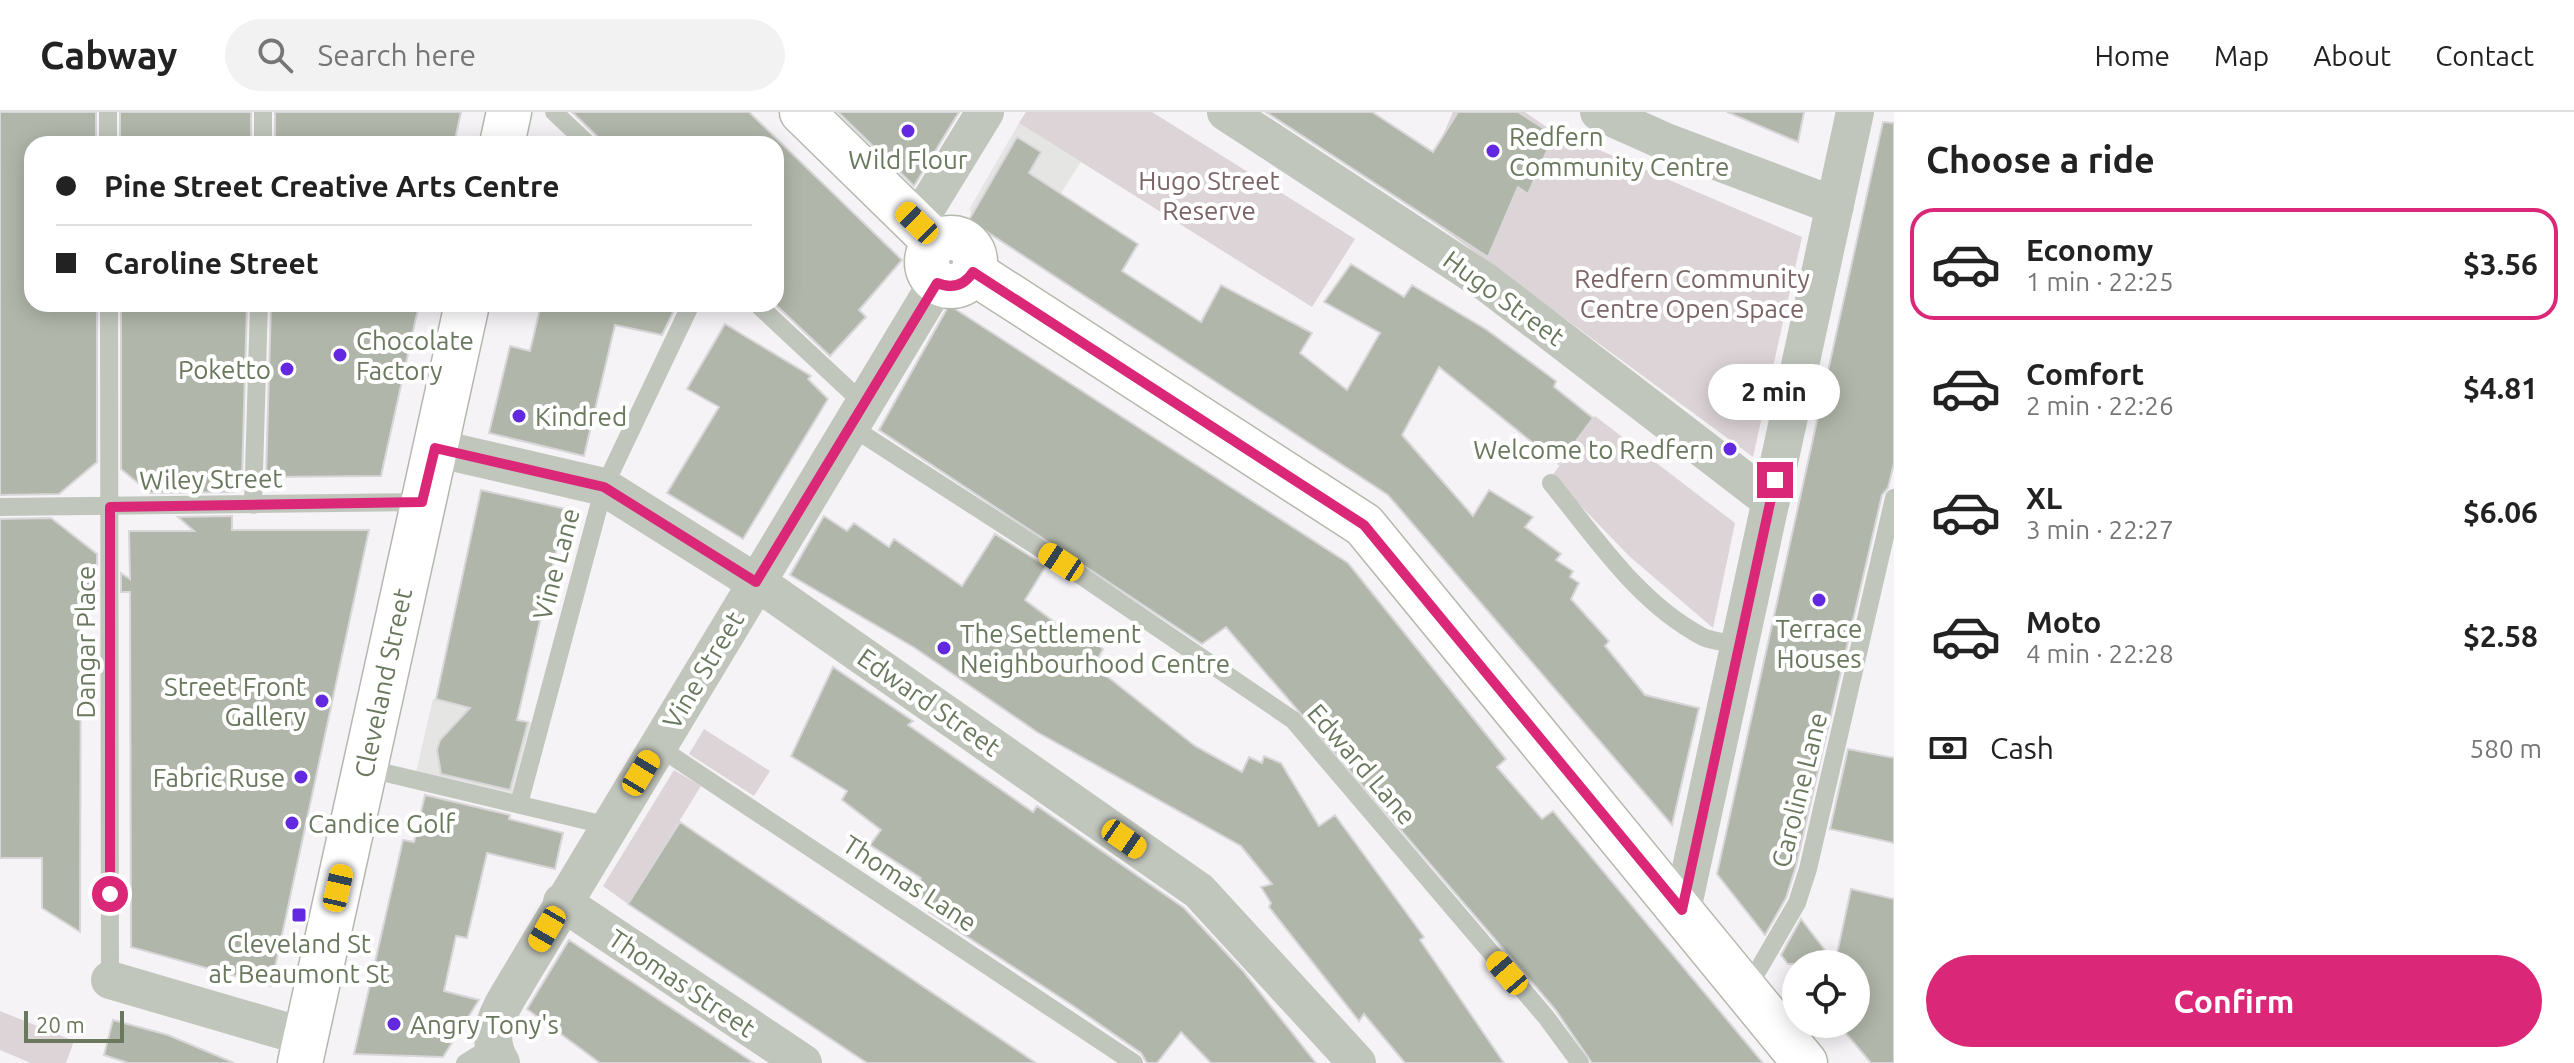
<!DOCTYPE html>
<html lang="en">
<head>
<meta charset="utf-8">
<style>
  :root { --surface:#fff; --page:#f2f2f2; --text:#222; --muted:#767676; --line:#e0e0e0; --accent:#db2777 }
  body { margin:0; font-family:Ubuntu,sans-serif; background:var(--page); color:var(--text); height:100vh; display:flex; flex-direction:column; font-size:30px; white-space:nowrap }
  * { box-sizing:border-box; margin:0 }
  p { font-size:26px; color:var(--muted) }
  .icon { flex:none; width:44px; height:44px; fill:none; stroke:currentColor; stroke-width:2; stroke-linecap:round; stroke-linejoin:round }
  .map { position:relative; flex:1; overflow:hidden }
  .sheet { display:flex; flex-direction:column; background:var(--surface); width:680px }
  .sheet>* { flex:none }
  .hud { position:absolute; left:24px; top:24px; width:760px; height:176px; border-radius:24px; box-shadow:0 4px 20px #0003; display:grid; align-content:center; height:176px; padding:0 32px; background:var(--surface) }
  .tools { position:absolute; left:1782px; top:838px; display:grid; gap:16px }
  .tools a { display:grid; place-items:center; width:88px; height:88px; border-radius:50%; background:var(--surface); box-shadow:0 4px 20px #0003; font-size:40px }
  .scale { position:absolute; left:24px; bottom:20px; width:100px; box-sizing:border-box; padding-left:8px; border:4px solid #6a785e; border-top:0; font-size:22px; line-height:28px; white-space:nowrap; color:#6a785e; -webkit-text-stroke:6px #fff; paint-order:stroke }
  .end { position:absolute; width:36px; height:36px; margin:-18px; border:10px solid #db2777; background:#fff; box-shadow:0 0 0 4px #fff }
  .from { border-radius:50% }
  .bubble { position:absolute; height:56px; border-radius:28px; background:var(--surface); box-shadow:0 4px 20px #0003; font-size:26px; font-weight:700; line-height:56px; text-align:center }
  .car { position:absolute; width:24px; height:48px; margin:-24px -12px; border-radius:10px; box-shadow:0 0 6px 2px #0007; background:linear-gradient(#f5c518 24%,#345 0 40%,#f5c518 0 76%,#345 0 86%,#f5c518 0) }
  .hud b { display:flex; align-items:center; gap:28px; height:76px; font-size:30px }
  .hud b+b { border-top:2px solid var(--line) }
  .hud i { width:20px; height:20px; background:var(--text) }
  ul { padding:0; list-style:none }
  li { display:flex; align-items:center; gap:24px; height:112px; margin:0 16px 12px; padding:0 16px; border:4px solid transparent; border-radius:24px }
  li div { flex:1 }
  li b { display:block; font-size:30px }
  li em { font-style:normal; font-weight:700 }
  li.selected { border-color:var(--accent) }
  li>.icon { width:72px; height:72px; stroke-width:1.5 }
  h2 { padding:0 32px; font-size:36px; line-height:96px }
  .pay { display:flex; align-items:center; gap:20px; height:88px; padding:0 32px; font-size:30px }
  .pay p { margin-inline-start:auto }
  .primary-button { display:flex; gap:16px; margin-top:auto; padding:16px 32px }
  .primary-button a { flex:1; height:92px; border-radius:48px; background:var(--accent); color:#fff; font-size:32px; font-weight:700; line-height:92px; text-align:center }
  header { display:flex; align-items:center; gap:48px; box-sizing:border-box; height:112px; padding:0 40px; background:var(--surface); border-bottom:2px solid var(--line) }
  header strong { font-size:38px }
  nav { display:flex; gap:44px; margin-inline-start:auto; font-size:28px }
  .search { width:560px; height:72px; background:var(--page); display:flex; align-items:center; gap:20px; box-sizing:border-box; padding:0 28px; border-radius:44px; color:var(--muted); font-size:30px }
  main { display:flex; flex:1; min-height:0 }
  .map>svg:first-child { display:block }
  .built { fill:#e5e5e4 }
  .green { fill:#ddd4d7 }
  .building { fill:#b0b6a9; stroke:#d8d6d8; stroke-width:2 }
  .lines { fill:none; stroke-linecap:round; stroke-linejoin:round }
  .secondary-casing { stroke:#b3b9ad; stroke-width:47 }
  .primary-casing { stroke:#b3b8af; stroke-width:47 }
  .lane { stroke:#c1c6bd; stroke-width:18 }
  .street { stroke:#c1c6bd; stroke-width:38 }
  .secondary { stroke:#fff; stroke-width:44 }
  .primary { stroke:#fff; stroke-width:44 }
  .route { stroke:#db2777; stroke-width:10 }
  .poi-dot { fill:#6229e1; stroke:#fff; stroke-width:3 }
  .labels { text-anchor:middle; dominant-baseline:central; stroke-width:8; stroke-linejoin:round; paint-order:stroke }
  .poi-label { font-size:26px; fill:#6a785e; stroke:#fff; text-anchor:start }
  .park-label { font-size:26px; fill:#7b6567; stroke:#fff }
  .street-label { font-size:26px; fill:#6a785e; stroke:#fff }
</style>
</head>
<body>
<header>
<strong>Cabway</strong>
<div class="search"><svg class="icon" aria-label="search" viewBox="0 0 24 24"><circle cx="10" cy="10" r="6"/><path d="M15 15l6 6"/></svg>Search here</div>
<nav><a>Home</a><a>Map</a><a>About</a><a>Contact</a></nav>
</header>
<main>
<div class="map">
<svg width="1894" height="951" viewBox="0 0 1894 951">
  <rect width="100%" height="100%" fill="#f6f3f6"/>
  <!-- built -->
  <path class="built" d="M1019 11 1081 50 1021 143 994 126 971 103 970 96Z
    M433 587 534 611 515 682 416 660Z"/>
  <!-- green -->
  <path class="green" d="M1026 0H1152L1355 127 1312 195 1019 11Z
    M1453 0H1525L1548 16 1802 125 1753 345 1412 94Z
    M1595 304 1735 411 1713 516 1629 444 1552 364Z
    M704 617 770 659 754 684 689 642Z
    M674 658 701 674 628 792 603 774Z
    M0 899 74 929 66 951H31L0 938Z"/>
  <!-- building -->
  <path class="building" d="M0 0H96V32H32V192H97V350L59 382 0 383Z
    M120 0H251V32H120Z
    M275 0H461L454 32H275Z
    M572 0H749L902 148 859 198 866 205 830 244 776 193V32H605Z
    M838 0H959L914 74Z
    M1266 0H1372L1433 40 1458 0H1518L1554 23 1528 82 1518 75 1488 145Z
    M1727 0H1804L1798 30Z
    M1883 10 1894 11V351L1888 376 1882 383 1796 754 1786 786 1765 823 1717 762Z
    M1017 25 1041 40 1029 61 1138 132 1122 159 1201 210 1221 173 1312 221 1300 241 1347 278 1380 221 1324 190 1351 152 1404 185 1412 173 1487 218 1556 269 1554 275 1593 306 1559 352 1439 255 1402 323 1473 404 1489 378 1533 405 1525 415 1561 442 1556 448 1573 459 1570 465 1579 471 1571 487 1609 529 1605 534 1645 583 1699 596 1672 713 1388 383 969 108Z
    M121 192H247L242 365H234L233 380 150 381 121 357Z
    M271 192H419L381 364 266 365Z
    M541 192H677L662 223 615 213 584 344 489 321 510 234 530 239Z
    M949 193 1348 451 1506 647 1497 655 1542 707 1553 699 1763 951H1592L1555 897 1226 515 1202 532 879 318Z
    M725 212 811 264 808 267 828 287 743 427 667 381 719 295 687 277Z
    M481 378 566 397 517 608 528 610 510 678 441 662 437 638 440 628 470 596 436 587Z
    M232 404V418H369L271 874 131 835 130 480H121V461L130 467 129 419H194L178 405Z
    M824 404 847 419 854 411 889 435 894 427 962 474 995 422 1046 454 1025 488 1076 526 1080 521 1103 537 1094 554 1195 634 1242 660 1249 645 1262 651 1264 644 1281 651 1319 714 1335 703 1424 825 1420 828 1504 951H1405L1364 902 1359 909 1269 795 1271 791 1261 775 1272 772 1241 734 1037 620 915 536 790 463Z
    M51 406 97 442V481H81L80 820 42 796V746H0V407Z
    M833 555 913 609 908 613 1033 700 1037 694 1184 796 1243 859 1316 951H1211L1181 920 1157 951H1147L1141 941 1072 893 929 800 933 794 913 781 921 766 870 733 881 718 842 688 847 679 791 644Z
    M1848 637 1894 646V731L1830 717Z
    M425 683 510 703 509 707 563 721 555 757 487 741 467 826 456 824 444 879 479 888 443 945 354 942 403 728 414 730Z
    M680 710 1036 951H867L628 792Z
    M1851 777 1894 787V951H1871L1838 912H1856V852H1788L1781 843 1801 807 1835 851Z
    M569 828 754 951H600L527 897Z
    M113 908 168 923 234 951H128L104 943Z"/>
  <g class="lines">
    <defs>
      <path id="secondary" d="M802 0 936 131
        M927 150a24 24 0 1 1 48 0a24 24 0 1 1-48 0Z
        M973 160 1364 413 1805 951"/>
      <path id="primary" d="M502 32 509 0
        M300 951 467 192"/>
    </defs>
    <!-- secondary casing -->
    <use href="#secondary" class="secondary-casing"/>
    <!-- primary casing -->
    <use href="#primary" class="primary-casing"/>
    <!-- lane -->
    <path class="lane" d="M108 0V32
      M554 0 588 32
      M263 32V0
      M109 192 110 868
      M757 192 864 292
      M850 314 1061 450 1293 608 1546 905 1580 951
      M1551 371C1596 426 1638 491 1703 525 1714 530 1728 530 1740 533
      M253 393 259 192
      M0 395 422 390
      M657 634 1134 951
      M365 656 609 714
      M519 692 604 375 691 192
      M1747 877 1797 791 1808 757 1894 386
      M465 951 492 934"/>
    <!-- street -->
    <path class="street" d="M1226 0 1487 171 1771 389
      M1599 0 1666 30 1835 94
      M917 111 985 0
      M435 336 604 375 774 482 1199 779 1357 951
      M562 790 803 951
      M1682 798 1855 0
      M110 868 305 925
      M501 951C482 920 501 897 517 869L937 171"/>
    <!-- secondary -->
    <use href="#secondary" class="secondary"/>
    <!-- primary -->
    <use href="#primary" class="primary"/>
  </g>
  <g class="lines">
    <!-- route -->
    <path class="route" d="M110 782V395L422 390 435 336 604 375 756 470 937 171C952 177 964 174 973 160L1364 413 1682 798 1775 368"/>
  </g>
  <!-- markers -->
  <g class="poi-dot">
    <circle cx="908" cy="19" r="8"/>
    <circle cx="1493" cy="39" r="8"/>
    <circle cx="340" cy="243" r="8"/>
    <circle cx="287" cy="257" r="8"/>
    <circle cx="519" cy="304" r="8"/>
    <circle cx="1730" cy="337" r="8"/>
    <circle cx="1819" cy="488" r="8"/>
    <circle cx="944" cy="536" r="8"/>
    <circle cx="322" cy="589" r="8"/>
    <circle cx="301" cy="665" r="8"/>
    <circle cx="292" cy="711" r="8"/>
    <rect x="291" y="795" width="16" height="16" rx="4"/>
    <circle cx="394" cy="912" r="8"/>
  </g>
  <g class="labels">
    <!-- poi labels -->
    <g class="poi-label">
      <text x="1509" y="24">Redfern<tspan x="1509" dy="30">Community Centre</tspan></text>
      <text x="908" y="47" text-anchor="middle">Wild Flour</text>
      <text x="356" y="228">Chocolate<tspan x="356" dy="30">Factory</tspan></text>
      <text x="271" y="257" text-anchor="end">Poketto</text>
      <text x="535" y="304">Kindred</text>
      <text x="1714" y="337" text-anchor="end">Welcome to Redfern</text>
      <text x="1819" y="516" text-anchor="middle">Terrace<tspan x="1819" dy="30">Houses</tspan></text>
      <text x="960" y="521">The Settlement<tspan x="960" dy="30">Neighbourhood Centre</tspan></text>
      <text x="306" y="574" text-anchor="end">Street Front<tspan x="306" dy="30">Gallery</tspan></text>
      <text x="285" y="665" text-anchor="end">Fabric Ruse</text>
      <text x="308" y="711">Candice Golf</text>
      <text x="299" y="831" text-anchor="middle">Cleveland St<tspan x="299" dy="30">at Beaumont St</tspan></text>
      <text x="410" y="912">Angry Tony's</text>
    </g>
    <!-- park labels -->
    <g class="park-label">
      <text x="1209" y="68">Hugo Street<tspan x="1209" dy="30">Reserve</tspan></text>
      <text x="1692" y="166">Redfern Community<tspan x="1692" dy="30">Centre Open Space</tspan></text>
    </g>
    <!-- street labels -->
    <g class="street-label">
      <text transform="translate(1504 186) rotate(36)">Hugo Street</text>
      <text transform="translate(211 367) rotate(-1)">Wiley Street</text>
      <text transform="translate(556 452) rotate(-75)">Vine Lane</text>
      <text transform="translate(85 530) rotate(-90)">Dangar Place</text>
      <text transform="translate(703 558) rotate(-59)">Vine Street</text>
      <text transform="translate(383 571) rotate(-78)">Cleveland Street</text>
      <text transform="translate(929 590) rotate(35)">Edward Street</text>
      <text transform="translate(1362 652) rotate(49)">Edward Lane</text>
      <text transform="translate(1799 678) rotate(-76)">Caroline Lane</text>
      <text transform="translate(910 771) rotate(33)">Thomas Lane</text>
      <text transform="translate(682 871) rotate(34)">Thomas Street</text>
    </g>
  </g>
</svg>
<div class="tools">
<a><svg class="icon" aria-label="locate" viewBox="0 0 24 24"><circle cx="12" cy="12" r="6"/><path d="M12 2v4M12 18v4M2 12h4M18 12h4"/></svg></a>
</div>
<div class="scale">20 m</div>
<i class="end from" style="left:110px;top:782px"></i>
<i class="end" style="left:1775px;top:368px"></i>
<div class="bubble" style="left:1708px;top:252px;width:132px">2 min</div>
<i class="car" style="left:917px;top:111px;rotate:314deg"></i>
<i class="car" style="left:1061px;top:450px;rotate:303deg"></i>
<i class="car" style="left:641px;top:661px;rotate:31deg"></i>
<i class="car" style="left:1124px;top:727px;rotate:125deg"></i>
<i class="car" style="left:338px;top:776px;rotate:13deg"></i>
<i class="car" style="left:547px;top:817px;rotate:210deg"></i>
<i class="car" style="left:1507px;top:861px;rotate:319deg"></i>
<div class="hud">
<b><i class="from"></i>Pine Street Creative Arts Centre</b>
<b><i></i>Caroline Street</b>
</div>
</div>
<section class="sheet">
<h2>Choose a ride</h2>
<ul>
<li class="selected"><svg class="icon" aria-label="car" viewBox="0 0 24 24"><path d="M5 17H2v-5l4-1 3-4h7l3 4 3 1v5h-3M9 17h6M6 11h13"/><circle cx="7" cy="17" r="2"/><circle cx="17" cy="17" r="2"/></svg><div><b>Economy</b><p>1 min · 22:25</p></div><em>$3.56</em></li>
<li><svg class="icon" aria-label="car" viewBox="0 0 24 24"><path d="M5 17H2v-5l4-1 3-4h7l3 4 3 1v5h-3M9 17h6M6 11h13"/><circle cx="7" cy="17" r="2"/><circle cx="17" cy="17" r="2"/></svg><div><b>Comfort</b><p>2 min · 22:26</p></div><em>$4.81</em></li>
<li><svg class="icon" aria-label="car" viewBox="0 0 24 24"><path d="M5 17H2v-5l4-1 3-4h7l3 4 3 1v5h-3M9 17h6M6 11h13"/><circle cx="7" cy="17" r="2"/><circle cx="17" cy="17" r="2"/></svg><div><b>XL</b><p>3 min · 22:27</p></div><em>$6.06</em></li>
<li><svg class="icon" aria-label="car" viewBox="0 0 24 24"><path d="M5 17H2v-5l4-1 3-4h7l3 4 3 1v5h-3M9 17h6M6 11h13"/><circle cx="7" cy="17" r="2"/><circle cx="17" cy="17" r="2"/></svg><div><b>Moto</b><p>4 min · 22:28</p></div><em>$2.58</em></li>
</ul>
<div class="pay"><svg class="icon" aria-label="cash" viewBox="0 0 24 24"><path d="M3 7h18v10H3z"/><circle cx="12" cy="12" r="2"/></svg>Cash<p>580 m</p></div>
<div class="primary-button"><a>Confirm</a></div>
</section>
</main>
</body>
</html>
